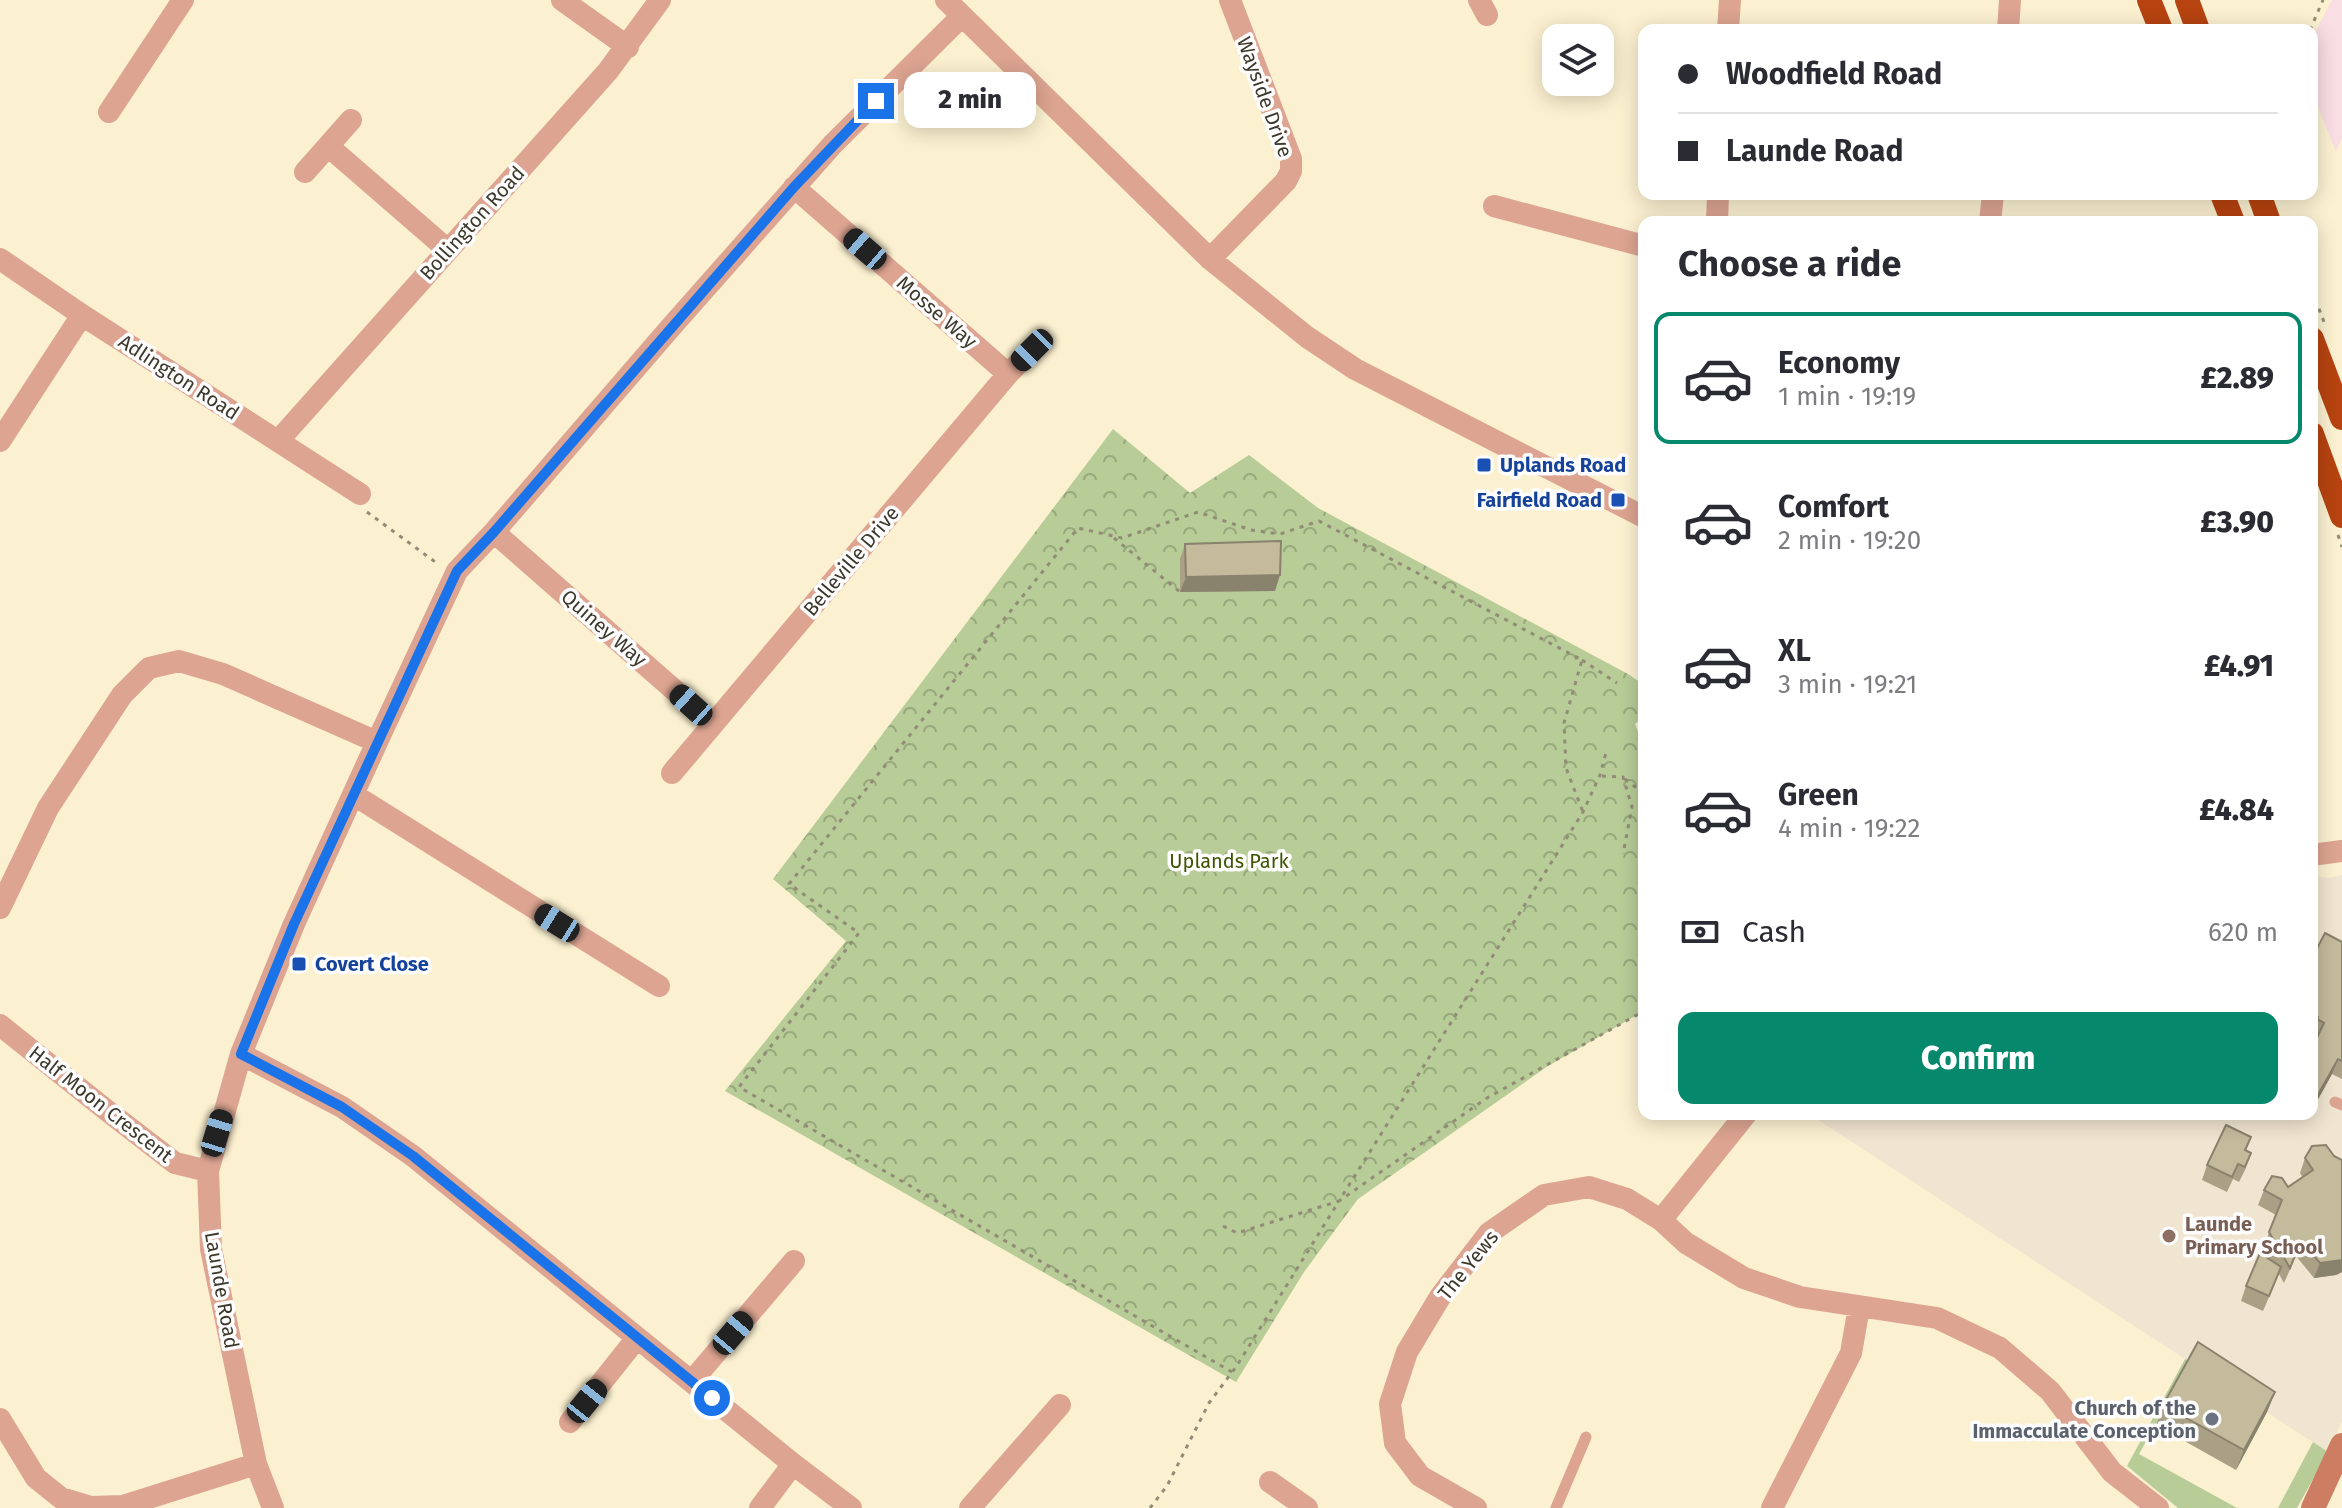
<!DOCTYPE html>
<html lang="en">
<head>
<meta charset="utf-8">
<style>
  :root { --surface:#fff; --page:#f2f2f3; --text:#2b2b33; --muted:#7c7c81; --line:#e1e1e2; --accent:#05886c }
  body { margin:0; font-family:"Fira Sans",sans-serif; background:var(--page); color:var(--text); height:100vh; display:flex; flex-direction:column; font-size:30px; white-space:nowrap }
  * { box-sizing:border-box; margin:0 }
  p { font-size:26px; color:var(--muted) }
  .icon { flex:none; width:44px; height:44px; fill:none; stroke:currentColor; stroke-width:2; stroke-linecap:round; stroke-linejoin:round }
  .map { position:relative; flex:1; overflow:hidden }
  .drawer { position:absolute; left:1638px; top:216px; width:680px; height:904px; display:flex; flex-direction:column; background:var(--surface); border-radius:16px; box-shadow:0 4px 20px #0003 }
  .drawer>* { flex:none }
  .hud { position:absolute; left:1638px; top:24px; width:680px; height:176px; border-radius:16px; box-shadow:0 4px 20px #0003; display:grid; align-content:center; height:176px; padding:0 40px; background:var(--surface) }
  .fabs { position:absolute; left:1542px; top:24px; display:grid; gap:16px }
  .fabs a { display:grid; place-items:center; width:72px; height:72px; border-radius:16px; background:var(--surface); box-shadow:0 4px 20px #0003; font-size:40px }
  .end { position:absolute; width:36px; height:36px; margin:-18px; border:10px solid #1a73e8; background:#fff; box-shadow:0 0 0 4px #fff }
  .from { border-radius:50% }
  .bubble { position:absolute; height:56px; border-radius:16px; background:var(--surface); box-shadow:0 4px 20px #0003; font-size:26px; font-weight:800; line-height:56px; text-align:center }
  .car { position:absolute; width:24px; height:48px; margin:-24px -12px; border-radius:10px; box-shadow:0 0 6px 2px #0007; background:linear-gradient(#222 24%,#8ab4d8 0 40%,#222 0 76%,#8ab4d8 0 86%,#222 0) }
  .hud b { display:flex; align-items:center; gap:28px; height:76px; font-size:30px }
  .hud b+b { border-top:2px solid var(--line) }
  .hud i { width:20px; height:20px; background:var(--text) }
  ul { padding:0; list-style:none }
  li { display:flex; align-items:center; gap:24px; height:132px; margin:0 16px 12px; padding:0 24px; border:4px solid transparent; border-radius:16px }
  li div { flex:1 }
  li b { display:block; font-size:30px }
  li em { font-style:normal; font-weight:800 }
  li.on { border-color:var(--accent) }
  li>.icon { width:72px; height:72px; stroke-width:1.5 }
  h2 { padding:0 40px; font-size:36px; line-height:96px }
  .pay { display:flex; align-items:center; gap:20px; height:88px; padding:0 40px; font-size:30px }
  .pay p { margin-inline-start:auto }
  .button { display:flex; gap:16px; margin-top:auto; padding:16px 40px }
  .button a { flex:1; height:92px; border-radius:16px; background:var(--accent); color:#fff; font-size:32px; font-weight:800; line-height:92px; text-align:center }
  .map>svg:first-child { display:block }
  .commercial { fill:#f9dee3 }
  .education { fill:#f0e5d0 }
  .grass { fill:#b7cc97 }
  .park { fill:url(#park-crowns) }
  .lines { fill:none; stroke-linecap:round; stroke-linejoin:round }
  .path { stroke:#928b76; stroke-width:3; stroke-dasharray:4 6; stroke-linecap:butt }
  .lane { stroke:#dca491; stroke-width:11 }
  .street { stroke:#dca491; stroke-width:22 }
  .secondary { stroke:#cd7d61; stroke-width:24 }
  .highway { stroke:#b64310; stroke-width:24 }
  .wall { fill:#a9a086 }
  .shaded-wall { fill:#89826d }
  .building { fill:#c4ba9c; stroke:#89826d; stroke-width:2 }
  .route { stroke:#1a73e8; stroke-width:10 }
  .transit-dot { fill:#1a4fb4; stroke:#fdfdfd; stroke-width:3 }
  .education-dot { fill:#8d6e63; stroke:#fdfdfd; stroke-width:3 }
  .worship-dot { fill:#6b7280; stroke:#fdfdfd; stroke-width:3 }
  .labels { text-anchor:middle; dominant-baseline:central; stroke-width:7; stroke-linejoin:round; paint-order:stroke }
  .street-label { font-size:20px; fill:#3c382b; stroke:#fdfdfd }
  .transit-label { font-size:20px; font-weight:bold; fill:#164399; stroke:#fdfdfd; text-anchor:start }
  .park-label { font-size:20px; fill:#3d5401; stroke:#fdfdfd }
  .education-label { font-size:20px; font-weight:bold; fill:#785e54; stroke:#fdfdfd; text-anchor:start }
  .worship-label { font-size:20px; font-weight:bold; fill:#5b616d; stroke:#fdfdfd; text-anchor:end }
</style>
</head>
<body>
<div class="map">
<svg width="2342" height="1508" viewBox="0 0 2342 1508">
  <defs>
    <pattern id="park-crowns" width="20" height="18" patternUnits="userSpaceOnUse" patternTransform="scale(2)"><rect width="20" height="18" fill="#b7cc97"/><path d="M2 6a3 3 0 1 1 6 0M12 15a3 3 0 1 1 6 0" fill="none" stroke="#96a77b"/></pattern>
  </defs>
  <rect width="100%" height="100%" fill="#fbf0d0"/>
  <!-- commercial -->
  <path class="commercial" d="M2332 0H2342V138L2336 152 2312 92V39Z"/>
  <!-- education -->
  <path class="education" d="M2342 875V1422L2328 1452 1809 1114H2312V876L2330 878Z"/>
  <!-- grass -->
  <path class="grass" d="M2185 1359 2191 1362 2139 1454 2237 1508H2178L2127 1466Z
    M2313 1442 2328 1452 2297 1508H2278Z"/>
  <!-- park -->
  <path class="park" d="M1113 429 1190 493 1249 455 1318 508 1628 674 1644 685V716L1635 724 1644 747V1011L1548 1066 1358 1199 1304 1272 1236 1382 725 1091 846 941 773 879Z"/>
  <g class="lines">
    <!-- path -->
    <path class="path" d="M2310 30 2323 0
      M2312 290 2324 322
      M367 512 438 564
      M2338 535 2342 547
      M1114 538 1180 592
      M1582 660 1617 683
      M1602 776 1623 777 1632 807 1623 854
      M1625 779 1644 794
      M1223 1226 1237 1233 1339 1201 1583 812 1600 775 1607 749
      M1232 1372 739 1087 859 933 789 884 1078 528 1122 538 1198 512 1251 530 1280 534 1319 521 1582 660 1564 723 1566 768 1583 812
      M1150 1508 1167 1486 1209 1403 1236 1367 1339 1201 1487 1098 1644 1011"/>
    <!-- lane -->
    <path class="lane" d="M2335 1102 2342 1105
      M1556 1508 1586 1437"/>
    <!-- street -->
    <path class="street" d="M562 0 628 47
      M946 0 1210 259 1307 337 1355 369 1644 517
      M1479 0 1487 15
      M1728 30 1730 0
      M2008 30 2010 0
      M109 112 183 0
      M328 146 448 250
      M305 172 351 120
      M794 187 1008 374
      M1494 206 1644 246
      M1717 222 1718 194
      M1990 222 1993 194
      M0 259 82 315 360 494
      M1210 259 1286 181 1291 171V159L1230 0
      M0 441 82 315
      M278 441 608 71 660 0
      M494 532 713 724
      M672 773 1008 374 1032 350
      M354 795 659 986
      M2312 855 2342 851
      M0 908 48 808 122 695 149 668 179 661 223 674 377 742
      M0 1025 105 1109 175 1163 208 1171
      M241 1054 342 1107 413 1156 793 1464 851 1508
      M1661 1220 1746 1114
      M692 1381 794 1261
      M0 1419 36 1478 61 1498 91 1507 123 1506 256 1464
      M570 1422 637 1338
      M1270 1482 1307 1508
      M273 1508 256 1464 211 1249 208 1171 241 1054 294 924 377 742 457 571 494 532 671 327 833 144 962 16
      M760 1508 793 1464
      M970 1508 1060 1405
      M1476 1508 1420 1476 1395 1443 1390 1404 1407 1352 1440 1297 1489 1233 1544 1195 1589 1187 1627 1199 1661 1220 1686 1243 1744 1278 1800 1297 1937 1318 2000 1348 2050 1391 2112 1472 2158 1508
      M1772 1508 1851 1353 1859 1307"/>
    <!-- secondary -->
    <path class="secondary" d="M2313 1508 2342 1445"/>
    <!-- highway -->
    <path class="highway" d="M2149 0 2161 30
      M2187 0 2198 30
      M2222 194 2233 222
      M2259 194 2269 222
      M2312 339 2342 418
      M2312 434 2342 516"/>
  </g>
  <!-- wall -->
  <path class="wall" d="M1185 544 1275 591 1180 592V559Z
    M2342 942V1079L2332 1074 2312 1110V1048L2317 1037 2312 1035V958Z
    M2251 1137 2246 1151V1168L2239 1182 2233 1179 2227 1192 2202 1180 2207 1165Z
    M2334 1156 2342 1160V1272L2336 1275 2314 1278 2296 1256 2284 1283 2279 1274 2263 1311 2241 1301 2246 1286 2270 1260 2263 1248 2276 1215 2258 1205 2264 1190 2288 1187 2303 1178 2300 1173 2305 1158Z
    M2275 1392 2267 1412 2236 1470 2156 1425 2163 1405Z"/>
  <!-- shaded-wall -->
  <path class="shaded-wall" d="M1280 575 1275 591 1180 592 1186 577Z
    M2338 1059 2332 1074 2312 1110 2314 1102Z
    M2342 1260V1272L2336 1275 2314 1278 2320 1263Z
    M2275 1392 2267 1412 2236 1470 2244 1450Z"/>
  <!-- building -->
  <path class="building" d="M1281 541 1280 575 1186 577 1185 544Z
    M2325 933 2342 942V1061L2338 1059 2314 1102 2312 1101V1048L2324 1023 2317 1019 2318 1017 2312 1015V958Z
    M2226 1125 2251 1137 2245 1150 2251 1153 2245 1167 2238 1164 2232 1177 2207 1165Z
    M2326 1145 2334 1156 2342 1160V1260L2320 1263 2301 1241 2290 1268 2269 1232 2282 1200 2264 1190 2272 1176 2282 1178 2288 1187 2313 1170 2305 1158 2312 1146Z
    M2260 1253 2281 1267 2269 1296 2246 1286Z
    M2198 1342 2275 1392 2244 1450 2163 1405Z"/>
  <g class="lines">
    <!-- route -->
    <path class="route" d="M712 1398 413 1156 342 1107 241 1054 294 924 457 571 494 532 794 187 876 101"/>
  </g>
  <!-- markers -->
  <g class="transit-dot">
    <rect x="1476" y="457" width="16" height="16" rx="4"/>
    <rect x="1610" y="492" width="16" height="16" rx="4"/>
    <rect x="291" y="956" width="16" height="16" rx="4"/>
  </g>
  <circle class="education-dot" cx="2169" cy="1236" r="8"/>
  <circle class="worship-dot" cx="2212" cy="1419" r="8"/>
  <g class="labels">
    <!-- street labels -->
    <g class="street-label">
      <text transform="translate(1265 97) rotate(70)">Wayside Drive</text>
      <text transform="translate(472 223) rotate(-48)">Bollington Road</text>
      <text transform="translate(937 312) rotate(41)">Mosse Way</text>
      <text transform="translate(179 377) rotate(33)">Adlington Road</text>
      <text transform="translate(851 561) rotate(-50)">Belleville Drive</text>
      <text transform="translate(604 628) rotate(41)">Quiney Way</text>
      <text transform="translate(101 1104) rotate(38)">Half Moon Crescent</text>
      <text transform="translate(1468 1265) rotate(-51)">The Yews</text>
      <text transform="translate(222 1290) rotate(80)">Launde Road</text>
    </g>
    <!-- transit labels -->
    <g class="transit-label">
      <text x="1500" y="465">Uplands Road</text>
      <text x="1602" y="500" text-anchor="end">Fairfield Road</text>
      <text x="315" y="964">Covert Close</text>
    </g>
    <!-- park labels -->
    <g class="park-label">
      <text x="1229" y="861">Uplands Park</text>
    </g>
    <!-- education labels -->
    <g class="education-label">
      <text x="2185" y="1224">Launde<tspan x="2185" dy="23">Primary School</tspan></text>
    </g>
    <!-- worship labels -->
    <g class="worship-label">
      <text x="2196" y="1408">Church of the<tspan x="2196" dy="23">Immacculate Conception</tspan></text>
    </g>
  </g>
</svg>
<div class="fabs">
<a><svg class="icon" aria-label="layers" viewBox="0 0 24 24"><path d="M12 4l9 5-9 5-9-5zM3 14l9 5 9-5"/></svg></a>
</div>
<i class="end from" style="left:712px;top:1398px"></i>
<i class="end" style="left:876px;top:101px"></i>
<div class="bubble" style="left:904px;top:72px;width:132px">2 min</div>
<i class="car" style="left:865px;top:249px;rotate:311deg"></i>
<i class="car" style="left:1032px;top:350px;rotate:225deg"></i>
<i class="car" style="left:691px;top:705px;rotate:312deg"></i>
<i class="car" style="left:557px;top:923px;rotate:302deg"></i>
<i class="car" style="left:217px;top:1133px;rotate:17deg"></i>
<i class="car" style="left:733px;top:1333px;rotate:40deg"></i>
<i class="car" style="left:587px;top:1401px;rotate:39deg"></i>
<div class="hud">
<b><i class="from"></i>Woodfield Road</b>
<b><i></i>Launde Road</b>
</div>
<section class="drawer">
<h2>Choose a ride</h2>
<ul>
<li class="on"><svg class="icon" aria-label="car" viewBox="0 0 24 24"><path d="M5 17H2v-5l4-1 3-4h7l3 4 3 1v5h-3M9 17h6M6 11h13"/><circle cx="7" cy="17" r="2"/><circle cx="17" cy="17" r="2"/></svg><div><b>Economy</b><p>1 min · 19:19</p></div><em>£2.89</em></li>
<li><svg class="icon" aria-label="car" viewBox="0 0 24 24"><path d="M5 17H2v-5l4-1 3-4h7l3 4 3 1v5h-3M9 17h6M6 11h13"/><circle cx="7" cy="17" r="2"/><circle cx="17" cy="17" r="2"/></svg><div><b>Comfort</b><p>2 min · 19:20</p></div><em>£3.90</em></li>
<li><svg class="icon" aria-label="car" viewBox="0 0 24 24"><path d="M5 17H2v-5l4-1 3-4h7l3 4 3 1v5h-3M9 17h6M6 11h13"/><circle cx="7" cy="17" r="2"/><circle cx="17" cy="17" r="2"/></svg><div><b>XL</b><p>3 min · 19:21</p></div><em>£4.91</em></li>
<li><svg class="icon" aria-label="car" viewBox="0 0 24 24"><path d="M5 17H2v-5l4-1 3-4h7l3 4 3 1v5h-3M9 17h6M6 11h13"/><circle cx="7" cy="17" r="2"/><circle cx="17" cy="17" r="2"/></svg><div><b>Green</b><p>4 min · 19:22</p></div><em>£4.84</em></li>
</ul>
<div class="pay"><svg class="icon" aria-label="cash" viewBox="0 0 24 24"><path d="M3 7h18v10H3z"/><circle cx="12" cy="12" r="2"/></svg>Cash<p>620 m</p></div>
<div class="button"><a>Confirm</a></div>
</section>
</div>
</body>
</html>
